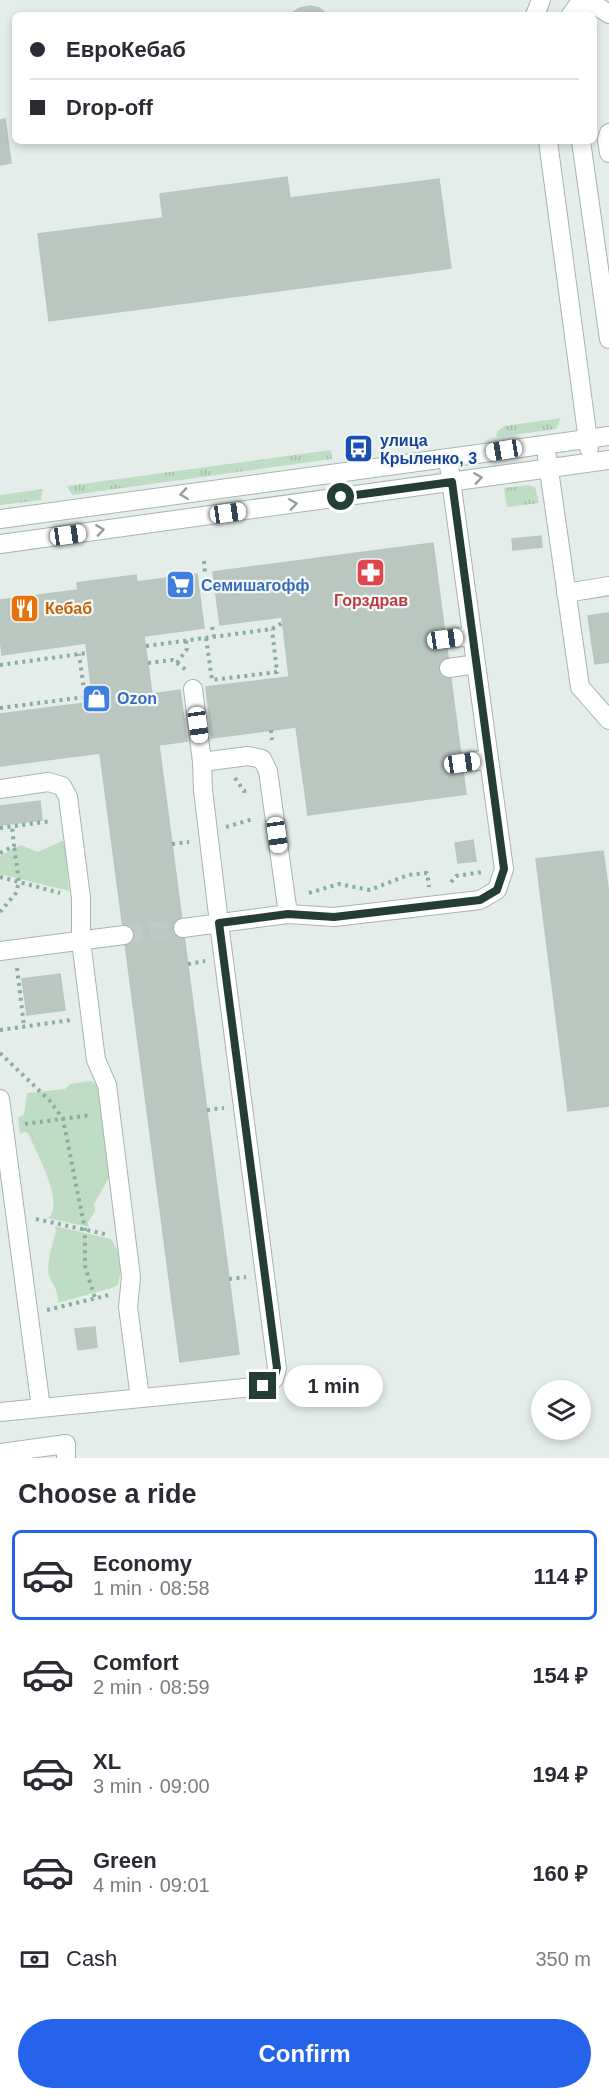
<!DOCTYPE html>
<html lang="en">
<head>
<meta charset="utf-8">
<style>
  :root { --surface:#fff; --page:#f7f7f7; --text:#2b2b33; --muted:#7c7c81; --line:#e1e1e2; --accent:#2563eb }
  body { margin:0; font-family:Arial,sans-serif; background:var(--page); color:var(--text); height:100vh; display:flex; flex-direction:column; font-size:22px; white-space:nowrap }
  * { box-sizing:border-box; margin:0 }
  p { font-size:20px; color:var(--muted) }
  .icon { flex:none; width:33px; height:33px; fill:none; stroke:currentColor; stroke-width:2; stroke-linecap:round; stroke-linejoin:round }
  .map { position:relative; height:1458px; overflow:hidden }
  .drawer { display:flex; flex-direction:column; background:var(--surface); flex:1 }
  .drawer>* { flex:none }
  .guide { position:absolute; left:12px; top:12px; width:585px; height:132px; border-radius:9px; box-shadow:0 3px 9px #0003; display:grid; align-content:center; height:132px; padding:0 18px; background:var(--surface) }
  .tools { position:absolute; left:531px; top:1380px; display:grid; gap:12px }
  .tools a { display:grid; place-items:center; width:60px; height:60px; border-radius:50%; background:var(--surface); box-shadow:0 3px 9px #0003; font-size:30px }
  .end { position:absolute; width:27px; height:27px; margin:-14px; border:8px solid #253e35; background:#fff; box-shadow:0 0 0 3px #fff }
  .from { border-radius:50% }
  .bubble { position:absolute; height:42px; border-radius:21px; background:var(--surface); box-shadow:0 3px 9px #0003; font-size:20px; font-weight:800; line-height:42px; text-align:center }
  .car { position:absolute; width:18px; height:36px; margin:-18px -9px; border-radius:8px; box-shadow:0 0 4px 2px #0007; background:linear-gradient(#fff 24%,#345 0 40%,#fff 0 76%,#345 0 86%,#fff 0) }
  .guide b { display:flex; align-items:center; gap:21px; height:57px; font-size:22px }
  .guide b+b { border-top:2px solid var(--line) }
  .guide i { width:15px; height:15px; background:var(--text) }
  ul { padding:0; list-style:none }
  li { display:flex; align-items:center; gap:18px; height:90px; margin:0 12px 9px; padding:0 6px; border:3px solid transparent; border-radius:9px }
  li div { flex:1 }
  li b { display:block; font-size:22px }
  li em { font-style:normal; font-weight:800 }
  li.current { border-color:var(--accent) }
  li>.icon { width:54px; height:54px; stroke-width:1.5 }
  h2 { padding:0 18px; font-size:27px; line-height:72px }
  .pay { display:flex; align-items:center; gap:15px; height:66px; padding:0 18px; font-size:22px }
  .pay p { margin-inline-start:auto }
  .action { display:flex; gap:12px; margin-top:auto; padding:12px 18px }
  .action a { flex:1; height:69px; border-radius:36px; background:var(--accent); color:#fff; font-size:24px; font-weight:800; line-height:69px; text-align:center }
  .map>svg:first-child { display:block }
  .grass { fill:url(#grass-tufts) }
  .park { fill:#bfdcc5 }
  .building { fill:#bac7c1; stroke:#b7c6bf; stroke-width:1.5 }
  .lines { fill:none; stroke-linecap:round; stroke-linejoin:round }
  .minor-tunnel { stroke:#becac5; stroke-width:18; stroke-dasharray:18 9; stroke-linecap:butt }
  .minor-casing { stroke:#a7b5af; stroke-width:20 }
  .path { stroke:#87aea0; stroke-width:4; stroke-dasharray:3 4.5; stroke-linecap:butt }
  .minor { stroke:#fff; stroke-width:18 }
  .oneway { stroke:#929e9a }
  .route { stroke:#253e35; stroke-width:8 }
  .labels { text-anchor:middle; dominant-baseline:central; stroke-width:4.5; stroke-linejoin:round; paint-order:stroke }
  .transit-label { font-size:16px; font-weight:bold; fill:#164399; stroke:#f5f9f7; text-anchor:start }
  .shop-label { font-size:16px; font-weight:bold; fill:#366cbe; stroke:#f5f9f7; text-anchor:start }
  .health-label { font-size:16px; font-weight:bold; fill:#be3a42; stroke:#f5f9f7 }
  .food-label { font-size:16px; font-weight:bold; fill:#c56008; stroke:#f5f9f7; text-anchor:start }
</style>
</head>
<body>
<div class="map">
<svg width="609" height="1458" viewBox="0 0 609 1458">
  <defs>
    <pattern id="grass-tufts" width="24" height="20" patternUnits="userSpaceOnUse" patternTransform="scale(1.5)"><rect width="24" height="20" fill="#bfdcc5"/><path d="M3 7l-1-3M5 7V3M7 7l1-3M15 17l-1-3M17 17v-4M19 17l1-3" fill="none" stroke="#a4beaa"/></pattern>
  </defs>
  <rect width="100%" height="100%" fill="#e4ede9"/>
  <!-- grass -->
  <path class="grass" d="M561 418 556 429 496 437 497 432 504 426Z
    M331 450 332 459 72 495 67 486Z
    M528 485 535 487 539 503 507 507 504 488Z
    M43 489 41 500 0 505V495Z"/>
  <!-- park -->
  <path class="park" d="M62 841 65 843 69 891 0 874V856L21 845 38 852Z
    M91 1081 97 1085 100 1092 111 1174 94 1204 95 1211 88 1222 89 1227 48 1218C66 1204 35 1150 28 1133L24 1132 20 1134 18 1117 24 1115 27 1093 65 1089 70 1084Z
    M55 1226 111 1239C123 1259 122 1263 118 1285L112 1288 57 1303C61 1293 52 1285 49 1275 46 1262 53 1244 56 1231Z"/>
  <!-- building -->
  <path class="building" d="M310 6 319 8 328 15H289L300 8Z
    M5 119 11 163 0 165V120Z
    M287 177 290 198 439 179 451 268 49 321 38 234 163 218 160 194Z
    M541 536 542 547 513 550 512 539Z
    M433 543 466 794 308 815 296 727 212 738 206 687 289 677 282 617 220 625 213 572Z
    M197 574 204 628 144 636 152 694 180 690 187 741 159 745 199 1050 140 1057 100 753 0 766V714L93 702 86 643 2 655 0 636V600L78 590 77 583 136 575 137 582Z
    M609 613V662L595 664 588 616Z
    M40 801 42 820 0 825V806Z
    M473 840 476 861 458 863 455 843Z
    M603 851 609 895V1106L568 1111 536 859Z
    M60 974 65 1010 27 1015 22 979Z
    M199 1050 239 1354 180 1362 140 1057Z
    M95 1327 97 1347 78 1350 75 1329Z"/>
  <g class="lines">
    <!-- minor-tunnel -->
    <path class="minor-tunnel" d="M124 935 183 928"/>
    <defs>
      <path id="minor" d="M535 15 541 0
        M571 15 578 5 592 3 609 14
        M609 133 607 140 609 153
        M548 141 589 448
        M581 141 609 339
        M547 456 580 687 609 720
        M0 519 609 436
        M0 544 609 460
        M566 593 609 586
        M445 639 472 636
        M449 668 476 664
        M202 762 248 756 262 759 268 771 288 914
        M462 763 489 759
        M0 789 48 782 62 786 68 797 81 898V941L96 1060 107 1085 131 1277 128 1307 140 1398
        M183 928 288 914 334 917 480 900 497 890 504 869 448 458
        M0 951 124 935
        M0 1099 41 1408
        M0 1412 263 1386 274 1379 277 1368 219 923 203 790 202 762 193 689
        M0 1453 66 1444V1458"/>
    </defs>
    <!-- minor casing -->
    <use href="#minor" class="minor-casing"/>
    <!-- path -->
    <path class="path" d="M204 561 205 573
      M212 627 214 636
      M206 638 212 680 277 672 272 629
      M146 646 272 629 282 623
      M148 663 173 660 186 670
      M177 663 187 649 186 640
      M0 665 87 653
      M0 708 85 697 79 654
      M271 730 272 740
      M235 778 244 791 250 790
      M226 827 253 819
      M0 828 52 821
      M172 844 189 842
      M0 853 14 846 12 826
      M0 877 60 893
      M451 882 456 876 482 872
      M309 893 339 884 370 890 408 875 427 873 429 887
      M0 912 16 893 19 882 14 846
      M188 964 205 961
      M17 968 24 1026
      M0 1030 71 1020
      M0 1053 50 1101 63 1119 85 1230V1266L95 1298
      M207 1110 224 1108
      M25 1124 91 1115
      M36 1219 105 1234
      M229 1279 246 1277
      M47 1310 109 1295"/>
    <!-- minor -->
    <use href="#minor" class="minor"/>
  </g>
  <!-- one-way arrows -->
  <defs><path id="oneway-chevron" d="M-2-3.5L2.5 0L-2 3.5" fill="none" stroke-width="1.6" stroke-linecap="round" stroke-linejoin="round" transform="scale(1.5)"/></defs>
  <g class="oneway">
    <use href="#oneway-chevron" transform="translate(478 478) rotate(-8)"/>
    <use href="#oneway-chevron" transform="translate(184 494) rotate(172)"/>
    <use href="#oneway-chevron" transform="translate(293 504) rotate(-8)"/>
    <use href="#oneway-chevron" transform="translate(100 530) rotate(-8)"/>
  </g>
  <g class="lines">
    <!-- route -->
    <path class="route" d="M263 1386 274 1379 277 1368 219 923 288 914 334 917 480 900 497 890 504 869 452 482 341 497"/>
  </g>
  <!-- icons -->
  <defs>
    <symbol id="bus-square" viewBox="-11 -11 22 22"><rect x="-9" y="-9" width="18" height="18" rx="4" fill="#1a4fb4" stroke="#f5f9f7"/><path d="M-5-6H5V4H4V6H2V4H-2V6H-4V4H-5ZM-3.5-4V0h7V-4ZM-3.5 1.2v1.5H-2V1.2ZM2 1.2v1.5H3.5V1.2Z" fill="#fff"/></symbol>
    <symbol id="pharmacy-square" viewBox="-11 -11 22 22"><rect x="-9" y="-9" width="18" height="18" rx="4" fill="#e0444e" stroke="#f5f9f7"/><path d="M-2-6h4v4h4v4h-4v4h-4v-4h-4v-4h4Z" fill="#fff"/></symbol>
    <symbol id="supermarket-square" viewBox="-11 -11 22 22"><rect x="-9" y="-9" width="18" height="18" rx="4" fill="#3f7fe0" stroke="#f5f9f7"/><path d="M-6-5.5h2.5l.6 2H6L4.5 2H-2.5L-4.4-4H-6ZM-1.5 3.2a1.3 1.3 0 1 0 .1 0ZM3 3.2a1.3 1.3 0 1 0 .1 0Z" fill="#fff"/></symbol>
    <symbol id="restaurant-square" viewBox="-11 -11 22 22"><rect x="-9" y="-9" width="18" height="18" rx="4" fill="#e8710a" stroke="#f5f9f7"/><path d="M-5-6h1v4h1v-4h1v4h1v-4h1v5L-1.5 .5V6h-2V.5L-5-1ZM5-6V6H3V1.5H1.5Q1.5-4 5-6Z" fill="#fff"/></symbol>
    <symbol id="shop-square" viewBox="-11 -11 22 22"><rect x="-9" y="-9" width="18" height="18" rx="4" fill="#3f7fe0" stroke="#f5f9f7"/><path d="M-5-2.5h2.3a2.7 3.5 0 0 1 5.4 0H5L5.5 6h-11ZM-1.5-2.5h3a1.5 2.3 0 0 0-3 0Z" fill="#fff"/></symbol>
  </defs>
  <g fill-rule="evenodd">
    <use href="#bus-square" x="342" y="432" width="33" height="33"/>
    <use href="#pharmacy-square" x="354" y="556" width="33" height="33"/>
    <use href="#supermarket-square" x="164" y="568" width="33" height="33"/>
    <use href="#restaurant-square" x="8" y="592" width="33" height="33"/>
    <use href="#shop-square" x="80" y="682" width="33" height="33"/>
  </g>
  <g class="labels">
    <!-- transit labels -->
    <g class="transit-label">
      <text x="380" y="440">улица<tspan x="380" dy="18">Крыленко, 3</tspan></text>
    </g>
    <!-- shop labels -->
    <g class="shop-label">
      <text x="201" y="585">Семишагофф</text>
      <text x="117" y="698">Ozon</text>
    </g>
    <!-- health labels -->
    <g class="health-label">
      <text x="371" y="600">Горздрав</text>
    </g>
    <!-- food labels -->
    <g class="food-label">
      <text x="45" y="608">Кебаб</text>
    </g>
  </g>
</svg>
<div class="tools">
<a><svg class="icon" aria-label="layers" viewBox="0 0 24 24"><path d="M12 4l9 5-9 5-9-5zM3 14l9 5 9-5"/></svg></a>
</div>
<i class="end from" style="left:341px;top:497px"></i>
<i class="end" style="left:263px;top:1386px"></i>
<div class="bubble" style="left:284px;top:1365px;width:99px">1 min</div>
<i class="car" style="left:504px;top:450px;rotate:261deg"></i>
<i class="car" style="left:228px;top:513px;rotate:82deg"></i>
<i class="car" style="left:68px;top:535px;rotate:82deg"></i>
<i class="car" style="left:445px;top:639px;rotate:82deg"></i>
<i class="car" style="left:198px;top:725px;rotate:172deg"></i>
<i class="car" style="left:462px;top:763px;rotate:82deg"></i>
<i class="car" style="left:277px;top:835px;rotate:172deg"></i>
<div class="guide">
<b><i class="from"></i>ЕвроКебаб</b>
<b><i></i>Drop-off</b>
</div>
</div>
<section class="drawer">
<h2>Choose a ride</h2>
<ul>
<li class="current"><svg class="icon" aria-label="car" viewBox="0 0 24 24"><path d="M5 17H2v-5l4-1 3-4h7l3 4 3 1v5h-3M9 17h6M6 11h13"/><circle cx="7" cy="17" r="2"/><circle cx="17" cy="17" r="2"/></svg><div><b>Economy</b><p>1 min · 08:58</p></div><em>114 ₽</em></li>
<li><svg class="icon" aria-label="car" viewBox="0 0 24 24"><path d="M5 17H2v-5l4-1 3-4h7l3 4 3 1v5h-3M9 17h6M6 11h13"/><circle cx="7" cy="17" r="2"/><circle cx="17" cy="17" r="2"/></svg><div><b>Comfort</b><p>2 min · 08:59</p></div><em>154 ₽</em></li>
<li><svg class="icon" aria-label="car" viewBox="0 0 24 24"><path d="M5 17H2v-5l4-1 3-4h7l3 4 3 1v5h-3M9 17h6M6 11h13"/><circle cx="7" cy="17" r="2"/><circle cx="17" cy="17" r="2"/></svg><div><b>XL</b><p>3 min · 09:00</p></div><em>194 ₽</em></li>
<li><svg class="icon" aria-label="car" viewBox="0 0 24 24"><path d="M5 17H2v-5l4-1 3-4h7l3 4 3 1v5h-3M9 17h6M6 11h13"/><circle cx="7" cy="17" r="2"/><circle cx="17" cy="17" r="2"/></svg><div><b>Green</b><p>4 min · 09:01</p></div><em>160 ₽</em></li>
</ul>
<div class="pay"><svg class="icon" aria-label="cash" viewBox="0 0 24 24"><path d="M3 7h18v10H3z"/><circle cx="12" cy="12" r="2"/></svg>Cash<p>350 m</p></div>
<div class="action"><a>Confirm</a></div>
</section>
</body>
</html>
